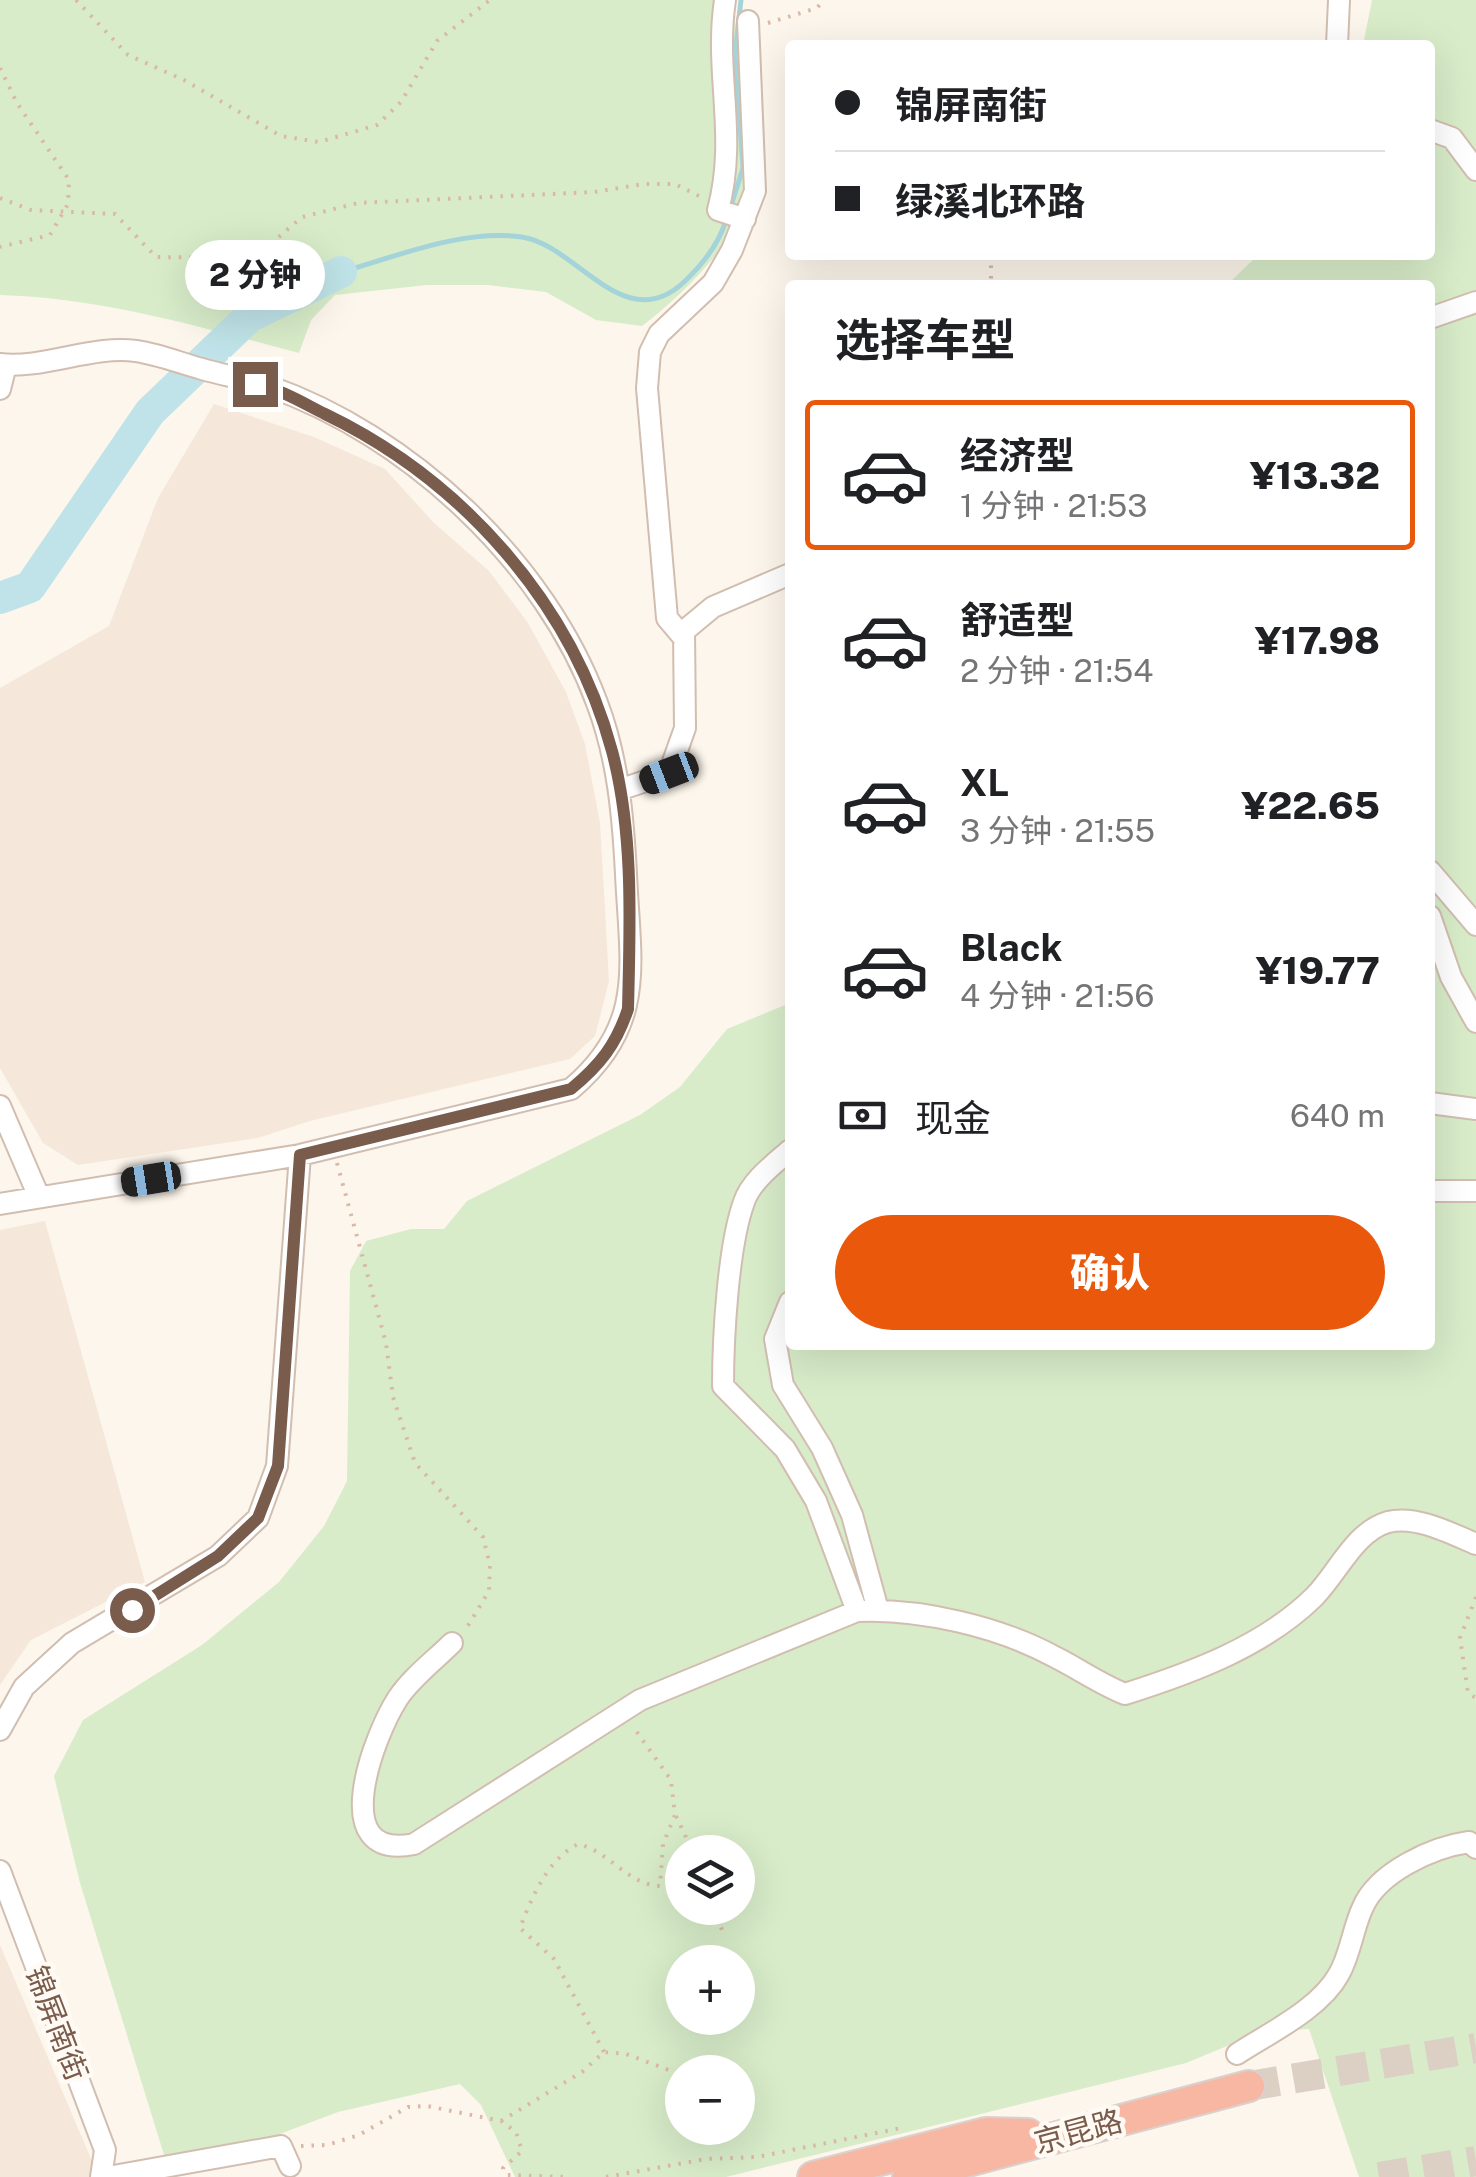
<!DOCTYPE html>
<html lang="zh">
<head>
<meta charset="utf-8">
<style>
  :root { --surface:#fff; --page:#f2f2f2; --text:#202124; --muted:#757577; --line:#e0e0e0; --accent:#ea580c }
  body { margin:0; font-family:"Public Sans","Noto Sans SC",sans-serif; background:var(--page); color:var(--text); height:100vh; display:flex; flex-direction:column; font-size:38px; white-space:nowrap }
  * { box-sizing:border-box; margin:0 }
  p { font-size:32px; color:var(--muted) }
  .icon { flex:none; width:55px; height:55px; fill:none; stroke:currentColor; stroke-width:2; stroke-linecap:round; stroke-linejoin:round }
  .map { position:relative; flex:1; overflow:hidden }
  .drawer { position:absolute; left:785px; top:280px; width:650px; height:1070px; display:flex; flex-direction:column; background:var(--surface); border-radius:10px; box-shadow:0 10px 40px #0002 }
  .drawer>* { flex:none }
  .guide { position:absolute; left:785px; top:40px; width:650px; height:220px; border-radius:10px; box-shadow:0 10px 40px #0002; display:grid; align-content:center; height:220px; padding:0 50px; background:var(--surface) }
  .tools { position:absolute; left:665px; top:1835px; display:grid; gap:20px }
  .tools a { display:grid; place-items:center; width:90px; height:90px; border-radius:50%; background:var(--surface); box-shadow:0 10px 40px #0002; font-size:50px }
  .end { position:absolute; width:45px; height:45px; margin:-22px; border:12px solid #7a5c4d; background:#fff; box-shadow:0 0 0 5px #fff }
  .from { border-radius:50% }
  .bubble { position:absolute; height:70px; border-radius:35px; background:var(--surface); box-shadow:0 10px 40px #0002; font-size:32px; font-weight:800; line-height:70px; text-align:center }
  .car { position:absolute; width:30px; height:60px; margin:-30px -15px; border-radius:12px; box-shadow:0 0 8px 2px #0007; background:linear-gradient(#222 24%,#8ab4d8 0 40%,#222 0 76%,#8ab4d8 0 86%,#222 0) }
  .guide b { display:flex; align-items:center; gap:35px; height:95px; font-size:38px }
  .guide b+b { border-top:2px solid var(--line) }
  .guide i { width:25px; height:25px; background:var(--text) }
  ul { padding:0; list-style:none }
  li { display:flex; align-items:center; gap:30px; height:150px; margin:0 20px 15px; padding:0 30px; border:5px solid transparent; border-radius:10px }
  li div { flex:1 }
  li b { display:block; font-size:38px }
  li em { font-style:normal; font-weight:800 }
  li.active { border-color:var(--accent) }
  li>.icon { width:90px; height:90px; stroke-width:1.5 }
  h2 { padding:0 50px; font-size:45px; line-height:120px }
  .pay { display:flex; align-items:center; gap:25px; height:110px; padding:0 50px; font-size:38px }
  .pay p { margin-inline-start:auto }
  .button { display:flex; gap:20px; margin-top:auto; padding:20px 50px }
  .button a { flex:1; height:115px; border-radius:60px; background:var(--accent); color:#fff; font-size:40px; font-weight:800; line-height:115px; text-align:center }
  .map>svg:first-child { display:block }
  .residential { fill:#f5e8da }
  .green { fill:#d8ecc9; fill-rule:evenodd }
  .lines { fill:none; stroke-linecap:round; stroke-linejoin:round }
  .stream { stroke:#a5d3da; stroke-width:5 }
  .river { stroke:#bfe3e8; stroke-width:32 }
  .highway-tunnel { stroke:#dcd0c4; stroke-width:30; stroke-dasharray:30 15; stroke-linecap:butt }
  .minor-casing { stroke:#d1beb0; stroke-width:24 }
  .highway-casing { stroke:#dad1cd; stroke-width:34 }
  .path { stroke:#d9b8a5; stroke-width:4; stroke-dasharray:2.5 8; stroke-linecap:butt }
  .minor { stroke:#fff; stroke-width:20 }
  .highway { stroke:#f7b7a3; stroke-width:30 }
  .route { stroke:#7a5c4d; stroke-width:12 }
  .labels { text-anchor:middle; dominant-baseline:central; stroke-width:9; stroke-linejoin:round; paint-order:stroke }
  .street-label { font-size:30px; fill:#7a5c4d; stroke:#fffaf3 }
</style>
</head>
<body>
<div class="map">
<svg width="1476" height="2177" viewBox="0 0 1476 2177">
  <rect width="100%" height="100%" fill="#fdf6ec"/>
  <!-- residential -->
  <path class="residential" d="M214 404 314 437 385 469 434 523 489 571 528 623 566 692 585 744 600 823 609 981 595 1036 570 1059 310 1121 258 1138 78 1165 43 1143 0 1068V688L109 626 158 498Z
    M45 1221 145 1582 31 1640 0 1685V1230Z
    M0 1945 95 2168 91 2177H0Z"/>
  <!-- green -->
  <path class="green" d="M0 0H733C736 25 737 53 743 77 748 95 759 111 762 129 778 201 694 287 642 326L596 320 546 292 488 285H427L335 295 311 320 299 353C200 327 103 298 0 295Z
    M1372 0H1476V2177H1359L1309 2029 1261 2032 1186 2063 726 2177H515L481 2105 460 2084 338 2112 235 2151 165 2158 80 1883 54 1776 83 1720 202 1645 279 1582 324 1526 347 1481 350 1271 366 1241 411 1229H444L467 1201 640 1115 680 1087 727 1029 790 1003V1345H1430V285H1227L1258 255H1430V45H1363ZM682 1852H738V1908H682ZM682 1962H738V2018H682ZM682 2072H738V2128H682Z"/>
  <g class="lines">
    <!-- stream -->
    <path class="stream" d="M730 209 743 168 735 54 741 0
      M341 272C398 256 462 229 522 237 577 245 624 338 684 282 702 265 719 244 726 220"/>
    <!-- river -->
    <path class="river" d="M0 598 30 587 150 412 249 317 341 272"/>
    <!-- highway-tunnel -->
    <path class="highway-tunnel" d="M1249 2086 1476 2048
      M1379 2177 1476 2161"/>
    <defs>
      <path id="minor" d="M725 0C714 73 738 136 718 210L745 219
        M1337 45 1339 0
        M1430 130 1452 138 1476 170
        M1430 318 1476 302
        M0 364C44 369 92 345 136 351 158 354 180 363 202 369 223 375 246 379 268 386 409 435 545 562 597 703 618 758 623 816 626 874 630 964 647 1025 571 1089L300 1155 0 1204
        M0 389 6 365
        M683 637 667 618 647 388 650 352 659 334 713 283 732 250 755 191 748 21
        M619 790 669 773 685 728 684 631 713 607 790 574
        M1430 871 1476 925
        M1430 916 1451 977 1476 1022
        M1430 1103 1476 1109
        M0 1106 39 1197
        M790 1150C774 1164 751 1181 744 1202 728 1246 723 1338 723 1386L785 1449 816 1501 857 1611C920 1608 1000 1627 1055 1657 1079 1669 1100 1684 1125 1694 1191 1673 1263 1647 1314 1597 1338 1573 1354 1532 1388 1522 1416 1515 1450 1533 1476 1544
        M1430 1191H1476
        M790 1302 775 1339 783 1385 822 1448 852 1515 878 1610
        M452 1643C435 1660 411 1678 398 1698 374 1735 325 1862 414 1844L640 1700 857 1611
        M0 1730 24 1687 72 1643 218 1556 258 1518 277 1466 300 1155
        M0 1871 105 2150 101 2177
        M1237 2054C1269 2033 1320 2009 1339 1974 1350 1955 1353 1929 1362 1909 1377 1872 1433 1847 1469 1842L1476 1848
        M108 2177 281 2146 290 2166"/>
      <path id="highway" d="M813 2177 986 2133 1028 2134
        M908 2177 1249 2086"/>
    </defs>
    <!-- minor casing -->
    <use href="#minor" class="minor-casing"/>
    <!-- highway casing -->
    <use href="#highway" class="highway-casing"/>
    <!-- path -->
    <path class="path" d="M76 0 128 55 184 80 281 136 319 142 377 125 401 102 437 41 490 0
      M768 23 817 8 824 0
      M0 68 17 103 69 180 68 204 50 235 0 247
      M0 198 31 210 115 214 156 257 234 258 273 242 302 217 358 203 594 192 644 184H675L703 198
      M991 255V285
      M337 1163 386 1343 393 1397 415 1463 483 1537 490 1565 489 1591 466 1629
      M1476 1597 1460 1638 1468 1693 1476 1698
      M676 1816 693 1852
      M713 1908 725 1937
      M604 2052 554 1959 520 1928C532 1897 547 1860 578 1844 609 1851 628 1885 660 1886L663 1844 675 1815 671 1780 634 1728
      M738 2082 756 2083
      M501 2121 582 2072 604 2052 626 2054 682 2075
      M301 2146 327 2145 359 2135 408 2107 427 2106 501 2121 516 2132 522 2151 503 2168 507 2175 568 2177
      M606 2177 706 2159 757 2157 901 2128"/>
    <!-- minor -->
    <use href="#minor" class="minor"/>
    <!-- highway -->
    <use href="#highway" class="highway"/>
  </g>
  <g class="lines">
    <!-- route -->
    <path class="route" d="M132 1610 218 1556 258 1518 278 1466 300 1155 571 1089C600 1065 616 1045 628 1009 630 925 634 833 612 751 572 603 462 480 325 414 303 403 280 389 255 384"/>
  </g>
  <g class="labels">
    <!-- street labels -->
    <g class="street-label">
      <text transform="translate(57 2023) rotate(69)">锦屏南街</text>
      <text transform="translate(1078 2131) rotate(-15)">京昆路</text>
    </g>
  </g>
</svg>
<div class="tools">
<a><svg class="icon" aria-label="layers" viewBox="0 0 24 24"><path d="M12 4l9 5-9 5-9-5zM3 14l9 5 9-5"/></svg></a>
<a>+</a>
<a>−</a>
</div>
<i class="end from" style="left:132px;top:1610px"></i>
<i class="end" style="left:255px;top:384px"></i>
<div class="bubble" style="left:185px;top:240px;width:140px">2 分钟</div>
<i class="car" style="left:669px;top:773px;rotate:249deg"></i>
<i class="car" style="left:151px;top:1179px;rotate:261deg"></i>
<div class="guide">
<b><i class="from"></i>锦屏南街</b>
<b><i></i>绿溪北环路</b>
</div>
<section class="drawer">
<h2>选择车型</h2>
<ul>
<li class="active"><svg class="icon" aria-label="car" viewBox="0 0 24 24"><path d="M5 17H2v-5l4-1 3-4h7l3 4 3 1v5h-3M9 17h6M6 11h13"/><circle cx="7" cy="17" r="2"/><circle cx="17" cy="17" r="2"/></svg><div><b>经济型</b><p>1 分钟 · 21:53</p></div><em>¥13.32</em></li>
<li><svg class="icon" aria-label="car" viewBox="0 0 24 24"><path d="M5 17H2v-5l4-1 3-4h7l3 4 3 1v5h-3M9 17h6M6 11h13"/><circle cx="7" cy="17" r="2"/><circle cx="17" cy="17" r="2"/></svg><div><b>舒适型</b><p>2 分钟 · 21:54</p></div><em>¥17.98</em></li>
<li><svg class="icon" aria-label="car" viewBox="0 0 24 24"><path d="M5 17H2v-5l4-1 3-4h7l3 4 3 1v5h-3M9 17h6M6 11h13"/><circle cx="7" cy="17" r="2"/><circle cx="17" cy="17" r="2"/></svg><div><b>XL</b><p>3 分钟 · 21:55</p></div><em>¥22.65</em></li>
<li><svg class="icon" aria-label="car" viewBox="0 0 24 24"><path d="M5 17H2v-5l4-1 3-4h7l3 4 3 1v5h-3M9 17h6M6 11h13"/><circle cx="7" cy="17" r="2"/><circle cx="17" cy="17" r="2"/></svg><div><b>Black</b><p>4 分钟 · 21:56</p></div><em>¥19.77</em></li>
</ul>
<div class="pay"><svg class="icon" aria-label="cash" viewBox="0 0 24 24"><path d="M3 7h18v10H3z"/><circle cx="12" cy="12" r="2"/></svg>现金<p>640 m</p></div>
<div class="button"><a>确认</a></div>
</section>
</div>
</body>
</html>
